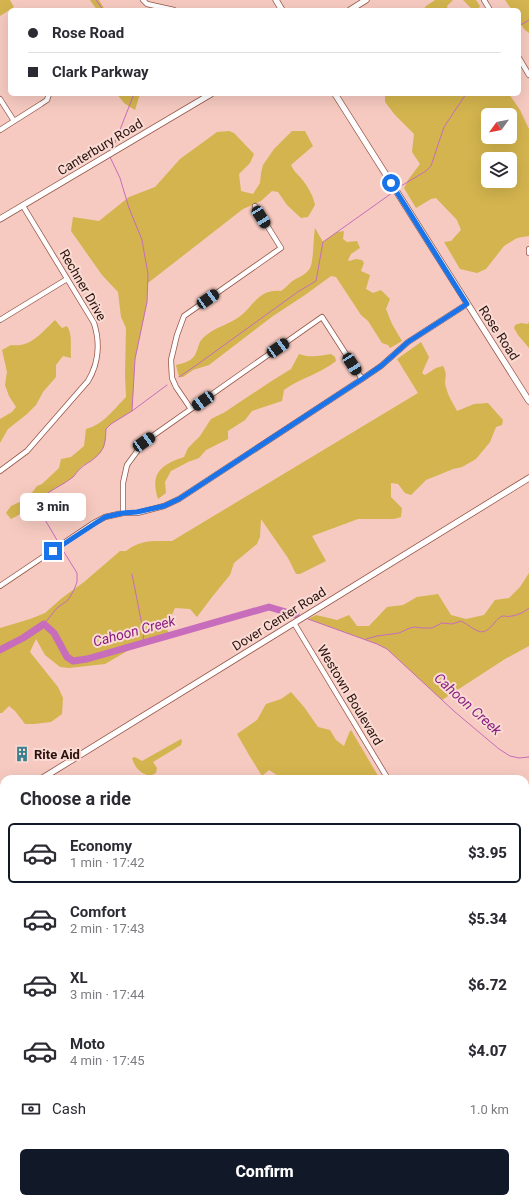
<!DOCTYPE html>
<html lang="en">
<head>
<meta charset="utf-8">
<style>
  :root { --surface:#fff; --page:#f2f2f3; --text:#2b2b33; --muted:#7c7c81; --line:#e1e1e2; --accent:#111827 }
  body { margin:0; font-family:Roboto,sans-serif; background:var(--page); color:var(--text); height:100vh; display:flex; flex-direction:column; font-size:15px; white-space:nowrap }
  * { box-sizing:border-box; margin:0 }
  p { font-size:13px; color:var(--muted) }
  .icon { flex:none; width:22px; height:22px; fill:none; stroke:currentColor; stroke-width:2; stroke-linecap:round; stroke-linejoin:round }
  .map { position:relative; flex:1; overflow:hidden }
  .side { position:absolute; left:0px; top:775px; width:529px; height:428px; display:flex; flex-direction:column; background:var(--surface); border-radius:12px 12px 0 0; box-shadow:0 4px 16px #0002 }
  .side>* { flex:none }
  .guide { position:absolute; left:8px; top:8px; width:513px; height:88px; border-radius:6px; box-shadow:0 4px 16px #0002; display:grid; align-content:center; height:88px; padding:0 20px; background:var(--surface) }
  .needle { width:26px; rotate:237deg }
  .tools { position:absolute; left:481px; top:108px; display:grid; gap:8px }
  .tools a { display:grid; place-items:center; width:36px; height:36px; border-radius:6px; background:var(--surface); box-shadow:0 4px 16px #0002; font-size:20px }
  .end { position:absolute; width:18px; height:18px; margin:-9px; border:5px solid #1a73e8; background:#fff; box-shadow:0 0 0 2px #fff }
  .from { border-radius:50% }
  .bubble { position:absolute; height:28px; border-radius:6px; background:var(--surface); box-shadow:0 4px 16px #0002; font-size:13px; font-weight:800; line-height:28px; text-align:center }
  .car { position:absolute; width:12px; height:24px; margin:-12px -6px; border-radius:5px; box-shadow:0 0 3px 1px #0007; background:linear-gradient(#222 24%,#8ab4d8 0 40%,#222 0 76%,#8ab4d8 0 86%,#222 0) }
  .guide b { display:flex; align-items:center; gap:14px; height:38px; font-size:15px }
  .guide b+b { border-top:1px solid var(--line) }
  .guide i { width:10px; height:10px; background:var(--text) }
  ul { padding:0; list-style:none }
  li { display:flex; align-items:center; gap:12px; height:60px; margin:0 8px 6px; padding:0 12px; border:2px solid transparent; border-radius:6px }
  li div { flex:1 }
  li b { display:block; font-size:15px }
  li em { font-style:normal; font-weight:800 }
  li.on { border-color:var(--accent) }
  li>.icon { width:36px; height:36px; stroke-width:1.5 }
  h2 { padding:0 20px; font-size:18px; line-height:48px }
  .pay { display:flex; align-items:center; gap:10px; height:44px; padding:0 20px; font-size:15px }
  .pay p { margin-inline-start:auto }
  .button { display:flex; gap:8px; margin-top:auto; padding:8px 20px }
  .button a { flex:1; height:46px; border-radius:6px; background:var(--accent); color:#fff; font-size:16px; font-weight:800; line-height:46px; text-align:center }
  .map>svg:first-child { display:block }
  .green { fill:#d3b44e; fill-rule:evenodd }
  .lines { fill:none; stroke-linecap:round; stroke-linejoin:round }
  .stream { stroke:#c76dbb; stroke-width:1 }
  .river { stroke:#c76dbb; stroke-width:7 }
  .minor-casing { stroke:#965649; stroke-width:6 }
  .tertiary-casing { stroke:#965649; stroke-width:7 }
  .primary-casing { stroke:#4f8e5c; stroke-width:8 }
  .minor { stroke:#fff; stroke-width:4.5 }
  .tertiary { stroke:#fff; stroke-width:5.5 }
  .primary { stroke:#a1e3b7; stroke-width:7 }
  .route { stroke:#1a73e8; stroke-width:5 }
  .labels { text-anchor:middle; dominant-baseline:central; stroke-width:4; stroke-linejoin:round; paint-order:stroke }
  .street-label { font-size:13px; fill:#2b110c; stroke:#f9dbd4 }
  .poi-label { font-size:13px; font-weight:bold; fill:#2b110c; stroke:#f9dbd4; text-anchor:start }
  .water-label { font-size:14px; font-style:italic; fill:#8a1d80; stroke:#f9dbd4 }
</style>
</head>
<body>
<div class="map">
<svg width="529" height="1203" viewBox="0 0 529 1203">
  <rect width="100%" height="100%" fill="#f6cac0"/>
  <!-- green -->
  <path class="green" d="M0 0H10L14 7 0 16Z
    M90 0H99L105 10H97Z
    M435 0H453L447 6 448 10H423L426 6Z
    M463 0H476L480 6 478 10H473Z
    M505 0H529V33C520 27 519 20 519 10H512Z
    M117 94H140L135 110 124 103Z
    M385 94H509L520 110 529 129V236L517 238 504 246 486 269 477 273 460 269 444 242 451 241 461 230 457 220 436 198 431 199 416 208 404 188 408 180 420 164 412 152 414 134 395 115 385 102ZM488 115H510V137H488ZM488 159H510V181H488Z
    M229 131 234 133 254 154 250 163 239 174 241 191 253 194 260 183 261 173 263 165 274 149 292 131H305L313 146 291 165C293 170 297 174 301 178 308 187 313 195 315 205L308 217 301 218 287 205 278 192 272 191 261 201 243 209 148 283 147 302 135 359 132 411 111 424 106 429C106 434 106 442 104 447 99 458 89 461 81 467 78 470 76 474 73 477 62 486 47 491 37 502L38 508 30 507 17 516 11 519 6 513 11 506 28 498 37 486 42 484 59 468 61 459 71 457 84 446 86 429C103 425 114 409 126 397L125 375 126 328 121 317 118 292 102 275 71 231 73 217 99 221 129 197 155 187 180 159 217 132Z
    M315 228 323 242 337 232 344 231 343 239 347 242 357 241 360 248 351 254 348 260 349 261 356 259 362 260 364 263 361 271 370 275 366 289 373 293 381 290 390 299 386 309 392 324 402 341 390 348 388 345 382 343 368 321 361 315 336 277 331 276 305 295 273 316 209 365 193 370 183 377H179L176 365C184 363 193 361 196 353 199 347 198 342 204 337 215 327 225 326 236 319 253 309 257 288 281 291 284 289 287 286 290 283 296 277 305 277 310 268 314 260 313 239 315 228Z
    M55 320 62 328 67 326C73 335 70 347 71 358L63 356 56 365V377L43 392 36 405 27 414 8 429 0 443V419L12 412 16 407 9 396 5 385 7 372 2 350 11 345C31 348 42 332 55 320Z
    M529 322V348L518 335 514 328 515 325 521 323 528 324Z
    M421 342 429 357 422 373 425 375 436 368 443 366C449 377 443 378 446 387 448 396 453 403 457 411L474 404 488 403 503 420 502 425 496 427 490 442 476 459 462 467 453 469 426 480 411 495 405 493 398 484 391 483V497L402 508 401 517 394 519H358L312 536 326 561 300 574H296L288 558 272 535 261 519 260 537 257 544 234 563 230 575 212 597 197 617 190 609 175 608 166 628 170 635 143 642 105 664 69 668 60 667 45 655 36 639 30 652 58 687 63 698 62 714 51 722 34 724H25L15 711 9 706 2 713H0V628L30 619 45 613 62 598 84 582 120 551H126C141 539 154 541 172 541L418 393 397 359Z
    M299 354C310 358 320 356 331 354L335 357 336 361C320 374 300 378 284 390L282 401 252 411 245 420 228 431V439L206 450 199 458 188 462 171 471 165 482 166 493 158 499C150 474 160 465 184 457L188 448 200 436 211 419 225 412 270 382 291 369Z
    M529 573V646L505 659 442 700 387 649 377 644 308 619 316 615 337 620 349 615 357 626H369L387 607 403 605 417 597 438 594 451 615 466 619 484 615 495 600 509 598 520 587Z
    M291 692 304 707 318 727 330 730 336 740 344 746 349 733 351 730 380 779H283L269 770 262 776 249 755 237 734 257 720 266 704 281 699Z
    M181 739 182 741 181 745 153 762 157 768 156 773 150 776C140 773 135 768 132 758L135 757 142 761Z
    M529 970V1041L525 1040V973Z
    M525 1068 529 1070V1203H442L444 1199H525Z
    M4 1087V1105L0 1111V1089Z
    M0 1129 4 1134V1188L0 1180Z
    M55 1199H73L77 1203H53Z
    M95 1199H153V1203H95Z"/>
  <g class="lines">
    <!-- stream -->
    <path class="stream" d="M96 0 103 10
      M519 26 529 20
      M114 145 134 94
      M110 157 120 178 129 208 142 240 148 274 147 302 135 359 132 411
      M401 186 426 171 431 166 444 127 466 94
      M179 377 198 364 299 291 316 281 323 242 392 193
      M57 540 38 508 37 502C47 491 62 486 73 477 76 474 78 470 81 468 84 465 88 463 91 461 105 450 105 445 106 429L111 424 132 411 167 385
      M132 574 142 625 144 628 143 642
      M308 619 377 644 387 649 455 712 499 749 510 756 519 758 529 757
      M44 624 57 608 68 600 74 590 77 582V573L64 552
      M366 639 377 636 399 633 410 628 415 627 422 628H432L442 623 452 624 461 621C476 629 482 640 495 622 497 620 499 617 503 616 506 616 509 617 512 616 518 615 525 612 529 608
      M313 1203 319 1199"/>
    <!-- river -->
    <path class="river" d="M0 650 23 638 44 624 54 633 67 657 73 661 87 659 269 607 296 615"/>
    <defs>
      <path id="minor" d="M143 0 147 4 174 10
        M484 0 490 10
        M519 58 529 75
        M0 99 14 121
        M0 130 41 104 47 100 49 94
        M529 249V253
        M0 320 67 279
        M191 409 176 387 172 378 171 360 177 335 184 316 281 248 255 206
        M0 471 27 451 88 381C99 363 100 342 94 323L23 206
        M123 513V483L127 465 144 442 322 317 362 379
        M0 586 92 524 105 517 123 513H137L164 506 179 499 362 379 381 366 408 342 467 304
        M294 623 388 779
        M525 840 529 846
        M525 898 529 895
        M0 990 4 996
        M33 1203 40 1199
        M225 1203 231 1199
        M393 1203 397 1199"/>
      <path id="tertiary" d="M276 0 282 10
        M350 10 366 0
        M335 94 529 401
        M0 219 211 94
        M41 779 529 478"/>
      <path id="primary" d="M0 798 4 800
        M525 1044 529 1045"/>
    </defs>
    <!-- minor casing -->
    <use href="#minor" class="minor-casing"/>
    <!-- tertiary casing -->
    <use href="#tertiary" class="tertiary-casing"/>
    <!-- primary casing -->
    <use href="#primary" class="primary-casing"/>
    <!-- minor -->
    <use href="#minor" class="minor"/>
    <!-- tertiary -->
    <use href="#tertiary" class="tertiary"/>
    <!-- primary -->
    <use href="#primary" class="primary"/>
  </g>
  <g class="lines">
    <!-- route -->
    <path class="route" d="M53 551 105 517 123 513 137 512 164 506 179 499 362 379 381 366 408 342 467 304 391 183"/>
  </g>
  <!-- icons -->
  <defs>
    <symbol id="building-bare" viewBox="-9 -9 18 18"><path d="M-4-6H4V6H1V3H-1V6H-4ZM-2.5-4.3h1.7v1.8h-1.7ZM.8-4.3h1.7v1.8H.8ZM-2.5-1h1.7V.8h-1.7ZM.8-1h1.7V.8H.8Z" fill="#3b808e" stroke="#f9dbd4" stroke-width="2.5" paint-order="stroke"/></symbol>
  </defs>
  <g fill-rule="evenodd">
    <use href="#building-bare" x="11" y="743" width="22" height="22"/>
  </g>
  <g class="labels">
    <!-- street labels -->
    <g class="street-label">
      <text transform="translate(100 147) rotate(-31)">Canterbury Road</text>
      <text transform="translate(83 285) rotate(60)">Rechner Drive</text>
      <text transform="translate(499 333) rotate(57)">Rose Road</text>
      <text transform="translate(279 619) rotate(-32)">Dover Center Road</text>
      <text transform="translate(350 695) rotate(59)">Westown Boulevard</text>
    </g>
    <!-- poi labels -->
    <g class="poi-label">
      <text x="34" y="754">Rite Aid</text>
    </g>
    <!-- water labels -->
    <g class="water-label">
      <text transform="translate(134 631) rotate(-15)">Cahoon Creek</text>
      <text transform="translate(468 704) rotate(42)">Cahoon Creek</text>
    </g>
  </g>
</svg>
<div class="tools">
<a><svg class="needle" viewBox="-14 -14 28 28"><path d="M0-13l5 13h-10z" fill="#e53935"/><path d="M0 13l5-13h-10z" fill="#7c7c81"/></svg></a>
<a><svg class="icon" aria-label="layers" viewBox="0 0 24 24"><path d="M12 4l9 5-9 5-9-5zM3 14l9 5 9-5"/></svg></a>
</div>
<i class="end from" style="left:391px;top:183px"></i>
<i class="end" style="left:53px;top:551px"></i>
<div class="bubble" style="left:20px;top:493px;width:66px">3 min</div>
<i class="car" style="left:261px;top:217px;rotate:148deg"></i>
<i class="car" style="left:208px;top:299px;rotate:55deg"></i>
<i class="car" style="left:278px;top:348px;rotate:55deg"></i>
<i class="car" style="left:352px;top:364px;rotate:147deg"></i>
<i class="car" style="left:203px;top:401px;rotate:235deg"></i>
<i class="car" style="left:144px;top:442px;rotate:55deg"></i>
<div class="guide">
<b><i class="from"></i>Rose Road</b>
<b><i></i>Clark Parkway</b>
</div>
<section class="side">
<h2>Choose a ride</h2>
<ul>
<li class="on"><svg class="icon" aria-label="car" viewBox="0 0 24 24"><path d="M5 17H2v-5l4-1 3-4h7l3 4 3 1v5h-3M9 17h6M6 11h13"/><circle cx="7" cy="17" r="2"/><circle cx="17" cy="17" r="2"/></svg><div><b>Economy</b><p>1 min · 17:42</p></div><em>$3.95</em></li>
<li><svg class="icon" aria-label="car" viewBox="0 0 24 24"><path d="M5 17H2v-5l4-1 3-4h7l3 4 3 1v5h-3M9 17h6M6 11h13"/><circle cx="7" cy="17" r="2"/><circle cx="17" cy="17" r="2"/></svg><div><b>Comfort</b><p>2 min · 17:43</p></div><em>$5.34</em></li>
<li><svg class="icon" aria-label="car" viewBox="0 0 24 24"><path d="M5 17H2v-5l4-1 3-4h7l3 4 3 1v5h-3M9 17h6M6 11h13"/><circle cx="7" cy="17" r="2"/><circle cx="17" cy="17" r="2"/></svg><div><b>XL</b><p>3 min · 17:44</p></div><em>$6.72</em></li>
<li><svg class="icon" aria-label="car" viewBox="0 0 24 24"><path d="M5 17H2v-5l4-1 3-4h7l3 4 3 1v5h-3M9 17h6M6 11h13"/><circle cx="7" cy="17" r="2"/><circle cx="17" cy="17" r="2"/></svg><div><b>Moto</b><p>4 min · 17:45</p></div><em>$4.07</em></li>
</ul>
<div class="pay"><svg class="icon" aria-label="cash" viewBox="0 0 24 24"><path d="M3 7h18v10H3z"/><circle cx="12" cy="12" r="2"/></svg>Cash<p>1.0 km</p></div>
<div class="button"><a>Confirm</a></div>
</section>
</div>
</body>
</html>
